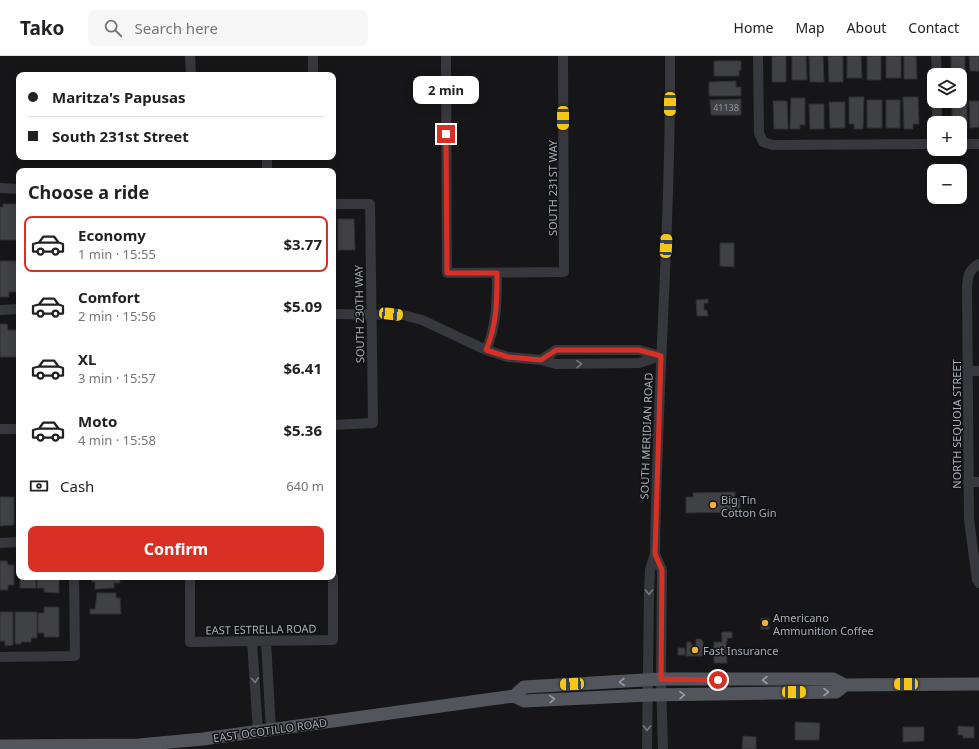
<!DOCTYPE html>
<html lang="en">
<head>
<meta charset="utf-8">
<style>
  :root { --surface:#fff; --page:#f6f6f6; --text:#202124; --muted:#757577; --line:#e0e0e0; --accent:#d93025 }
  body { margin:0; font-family:"Noto Sans",sans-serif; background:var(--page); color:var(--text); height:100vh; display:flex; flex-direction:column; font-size:15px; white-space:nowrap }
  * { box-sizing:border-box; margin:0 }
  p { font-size:13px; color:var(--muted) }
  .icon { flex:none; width:22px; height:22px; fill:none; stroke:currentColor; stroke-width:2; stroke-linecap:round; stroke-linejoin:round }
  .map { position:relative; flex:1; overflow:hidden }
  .panel { position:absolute; left:16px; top:112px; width:320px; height:412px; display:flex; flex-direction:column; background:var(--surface); border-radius:8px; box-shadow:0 2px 10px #0003 }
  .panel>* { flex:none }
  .hud { position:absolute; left:16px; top:16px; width:320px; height:88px; border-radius:8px; box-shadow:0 2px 10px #0003; display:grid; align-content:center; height:88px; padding:0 12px; background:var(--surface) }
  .controls { position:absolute; left:927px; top:12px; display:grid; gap:8px }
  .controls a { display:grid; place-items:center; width:40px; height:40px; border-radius:8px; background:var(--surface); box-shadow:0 2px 10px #0003; font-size:20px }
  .end { position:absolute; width:18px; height:18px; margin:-9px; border:5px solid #d93025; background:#fff; box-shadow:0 0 0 2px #fff }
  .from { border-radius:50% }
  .bubble { position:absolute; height:28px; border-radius:8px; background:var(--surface); box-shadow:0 2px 10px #0003; font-size:13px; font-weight:700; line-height:28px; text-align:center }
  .car { position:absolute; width:12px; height:24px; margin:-12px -6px; border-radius:5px; box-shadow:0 0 3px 1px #0007; background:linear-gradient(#f5c518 24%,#345 0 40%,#f5c518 0 76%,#345 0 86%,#f5c518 0) }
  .hud b { display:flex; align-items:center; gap:14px; height:38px; font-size:15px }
  .hud b+b { border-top:1px solid var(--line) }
  .hud i { width:10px; height:10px; background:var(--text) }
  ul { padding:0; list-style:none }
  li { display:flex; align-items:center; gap:12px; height:56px; margin:0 8px 6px; padding:0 4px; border:2px solid transparent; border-radius:8px }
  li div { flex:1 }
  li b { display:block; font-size:15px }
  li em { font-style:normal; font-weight:700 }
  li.current { border-color:var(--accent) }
  li>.icon { width:36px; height:36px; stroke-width:1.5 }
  h2 { padding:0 12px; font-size:18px; line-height:48px }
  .pay { display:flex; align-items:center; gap:10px; height:44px; padding:0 12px; font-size:15px }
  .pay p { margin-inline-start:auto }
  .button { display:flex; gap:8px; margin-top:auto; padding:8px 12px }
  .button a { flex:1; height:46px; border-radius:8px; background:var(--accent); color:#fff; font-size:16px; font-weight:700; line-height:46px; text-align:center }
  header { display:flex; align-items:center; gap:24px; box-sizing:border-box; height:56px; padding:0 20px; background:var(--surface); border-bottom:1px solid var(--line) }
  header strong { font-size:19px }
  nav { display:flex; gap:22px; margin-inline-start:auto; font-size:14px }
  .search { width:280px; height:36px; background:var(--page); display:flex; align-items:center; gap:10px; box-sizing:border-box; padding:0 14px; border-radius:8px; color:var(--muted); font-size:15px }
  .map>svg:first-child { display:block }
  .building { fill:#404145; stroke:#303034 }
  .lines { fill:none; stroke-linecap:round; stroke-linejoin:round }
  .minor { stroke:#37383d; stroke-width:10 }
  .major { stroke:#53555c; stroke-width:13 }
  .oneway { stroke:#757881 }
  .oneway2 { stroke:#979ba6 }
  .route { stroke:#d93025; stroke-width:5 }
  .poi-dot { fill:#f2b134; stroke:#111113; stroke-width:1.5 }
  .labels { text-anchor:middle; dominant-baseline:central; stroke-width:3; stroke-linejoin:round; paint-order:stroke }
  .number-label { font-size:9px; fill:#8e929b }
  .street-label { font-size:11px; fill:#a8adb8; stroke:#111113 }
  .poi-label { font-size:11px; fill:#a8adb8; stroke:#111113; text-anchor:start }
</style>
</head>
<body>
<header>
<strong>Tako</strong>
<div class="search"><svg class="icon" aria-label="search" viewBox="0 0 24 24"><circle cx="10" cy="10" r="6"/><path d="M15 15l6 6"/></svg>Search here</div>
<nav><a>Home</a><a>Map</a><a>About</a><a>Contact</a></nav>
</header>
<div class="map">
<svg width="979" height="693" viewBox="0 0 979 693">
  <rect width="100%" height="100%" fill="#161618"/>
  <!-- building -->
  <path class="building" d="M772 0H786V26H772Z
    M792 0H806L807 24H792Z
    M809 0H823L824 26H810Z
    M828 0H843V26H829Z
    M847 0H861L862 22H847Z
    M867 0H881V24H867Z
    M886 0H901V22H886Z
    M904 0H916L917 23H904Z
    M951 0H965V23L960 22V19H951Z
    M969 0H979V15H970Z
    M714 5H741V14H739V20H714Z
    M736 25V31H741V40H709V26Z
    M849 41H864L863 73H854V68H849Z
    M903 41H918L919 68H913V73H904Z
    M791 42H805V69H800V73H790Z
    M741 43V59H711L710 44Z
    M867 44H882V72H867Z
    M886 44H900V72H886Z
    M773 45H787L788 73H774Z
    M969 45H979V71L970 72Z
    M829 46H845V72H830Z
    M952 47H967V72H960V67H952Z
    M809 48H824V73H810Z
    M3 148H18V184H0V151H3Z
    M338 163H354L355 194H338Z
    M720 187H734V211L720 210Z
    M0 205H17V236H9V241H0Z
    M708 243V247H704V254H707L708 260H697L696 244Z
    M0 268H7L8 274H19V301H0Z
    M735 436V442H740V456L686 457V441H693V437Z
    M0 441H14V469L0 470Z
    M17 452H19V469H17Z
    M0 505H7L8 509H14V529H8V534H0Z
    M20 521H36V532H20Z
    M37 521H59V537L44 536V532H37Z
    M92 521H120V527H114V532L95 533V526H92Z
    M97 537H116V542H120L121 558H90V553H95Z
    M44 551H59V581H44V577H38V557H44Z
    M0 556H13V589L5 590V585H0Z
    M15 556H37V582H31V586H21V588H15Z
    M761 562H769V573H761Z
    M722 576H732V582H727V586H726L727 607H714V586H722Z
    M696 583H701L703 586V600H686L687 586H691V589H696Z
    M678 592H685V599H678Z
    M795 666 820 667 819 684H795Z
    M958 670 974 671V682H963V679H958Z
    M903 671H924V685L903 686Z
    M743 680 756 681V693H742Z"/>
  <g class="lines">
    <!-- minor -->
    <path class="minor" d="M190 0 191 19
      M313 0V19
      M446 0 447 217 564 216 563 0
      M758 0 759 77 763 86 773 89 934 88
      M936 0 937 19
      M937 45V67
      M960 88H979
      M267 101V115
      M0 132 19 133
      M333 148H370L373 367 333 369
      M979 208C969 213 968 220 967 230L969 463 977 524 979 527
      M0 254 19 253
      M333 258 403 259 422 264 486 294 508 301 541 304 556 308 639 307 661 300
      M486 294C497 269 497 244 497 217
      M541 304 556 294H639L661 300
      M967 315H979
      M0 373H19
      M968 426H979
      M0 487 19 486
      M655 498 662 514 661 623 663 693
      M190 521V586L333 584V521
      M252 585 258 677
      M266 585 271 675
      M0 601 75 600 74 521
      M647 693 649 535 650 514 655 498C657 332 671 166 670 0"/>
    <!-- major -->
    <path class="major" d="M514 640 524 631 661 623H833L845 629 979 628
      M514 640 524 645 648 639 836 636 845 629
      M0 690 139 689 203 683 514 640"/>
  </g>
  <!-- one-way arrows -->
  <defs><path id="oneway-chevron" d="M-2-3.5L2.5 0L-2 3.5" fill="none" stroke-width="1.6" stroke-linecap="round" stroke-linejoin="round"/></defs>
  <g class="oneway">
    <use href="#oneway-chevron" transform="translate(579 308) rotate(-1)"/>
    <use href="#oneway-chevron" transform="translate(649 536) rotate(91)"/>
    <use href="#oneway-chevron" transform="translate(255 624) rotate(86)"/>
    <use href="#oneway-chevron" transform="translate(647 672) rotate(90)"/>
  </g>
  <g class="oneway2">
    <use href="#oneway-chevron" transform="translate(765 624) rotate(180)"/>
    <use href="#oneway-chevron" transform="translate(622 626) rotate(179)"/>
    <use href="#oneway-chevron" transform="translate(826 636)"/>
    <use href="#oneway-chevron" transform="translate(682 639) rotate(-1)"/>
    <use href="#oneway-chevron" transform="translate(552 643) rotate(-5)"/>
  </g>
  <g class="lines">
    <!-- route -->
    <path class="route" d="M446 78 447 217H497C497 244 497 269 486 294L508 301 541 304 556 294H639L661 300 655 498 662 514 661 623 718 624"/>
  </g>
  <!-- markers -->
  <g class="poi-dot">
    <circle cx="713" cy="449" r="4"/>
    <circle cx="765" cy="567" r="4"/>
    <circle cx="695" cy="594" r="4"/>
  </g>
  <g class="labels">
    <!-- number labels -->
    <g class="number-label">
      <text x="726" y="51">41138</text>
    </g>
    <!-- street labels -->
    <g class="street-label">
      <text transform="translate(552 132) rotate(-90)">SOUTH 231ST WAY</text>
      <text transform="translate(359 258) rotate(-91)">SOUTH 230TH WAY</text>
      <text transform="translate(956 368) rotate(-90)">NORTH SEQUOIA STREET</text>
      <text transform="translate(646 380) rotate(-88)">SOUTH MERIDIAN ROAD</text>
      <text transform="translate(261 573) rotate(-1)">EAST ESTRELLA ROAD</text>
      <text transform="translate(270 674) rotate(-8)">EAST OCOTILLO ROAD</text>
    </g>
    <!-- poi labels -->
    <g class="poi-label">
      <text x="721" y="443">Big Tin<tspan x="721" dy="13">Cotton Gin</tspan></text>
      <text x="773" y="561">Americano<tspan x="773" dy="13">Ammunition Coffee</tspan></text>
      <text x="703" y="594">Fast Insurance</text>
    </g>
  </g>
</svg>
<div class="controls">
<a><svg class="icon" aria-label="layers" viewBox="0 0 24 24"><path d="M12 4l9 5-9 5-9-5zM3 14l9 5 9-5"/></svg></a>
<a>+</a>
<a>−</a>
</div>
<i class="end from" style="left:718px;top:624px"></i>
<i class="end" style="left:446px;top:78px"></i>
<div class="bubble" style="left:413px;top:20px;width:66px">2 min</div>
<i class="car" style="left:670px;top:48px;rotate:181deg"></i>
<i class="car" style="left:563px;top:62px;rotate:180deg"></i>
<i class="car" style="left:666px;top:190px;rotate:3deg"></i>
<i class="car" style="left:391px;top:258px;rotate:97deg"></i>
<i class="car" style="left:572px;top:628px;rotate:267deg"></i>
<i class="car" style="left:906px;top:628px;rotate:270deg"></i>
<i class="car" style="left:794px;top:636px;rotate:90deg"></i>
<div class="hud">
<b><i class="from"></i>Maritza's Papusas</b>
<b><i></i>South 231st Street</b>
</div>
<section class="panel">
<h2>Choose a ride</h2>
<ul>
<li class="current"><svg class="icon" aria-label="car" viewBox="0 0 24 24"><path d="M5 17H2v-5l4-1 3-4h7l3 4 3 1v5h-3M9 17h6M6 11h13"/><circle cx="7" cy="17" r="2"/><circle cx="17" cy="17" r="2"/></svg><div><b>Economy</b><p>1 min · 15:55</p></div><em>$3.77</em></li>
<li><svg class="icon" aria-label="car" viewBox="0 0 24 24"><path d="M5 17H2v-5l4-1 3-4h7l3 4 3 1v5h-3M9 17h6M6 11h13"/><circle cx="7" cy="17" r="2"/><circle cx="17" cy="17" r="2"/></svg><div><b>Comfort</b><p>2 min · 15:56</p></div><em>$5.09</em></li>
<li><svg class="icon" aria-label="car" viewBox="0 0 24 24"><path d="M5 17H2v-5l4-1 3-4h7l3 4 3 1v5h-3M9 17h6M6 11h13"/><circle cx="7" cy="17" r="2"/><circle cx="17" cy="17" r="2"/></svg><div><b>XL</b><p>3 min · 15:57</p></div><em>$6.41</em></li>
<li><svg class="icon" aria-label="car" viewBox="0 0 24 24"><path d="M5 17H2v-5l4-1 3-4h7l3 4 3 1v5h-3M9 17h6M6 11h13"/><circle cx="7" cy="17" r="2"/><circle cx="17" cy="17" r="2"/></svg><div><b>Moto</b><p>4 min · 15:58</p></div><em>$5.36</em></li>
</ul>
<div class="pay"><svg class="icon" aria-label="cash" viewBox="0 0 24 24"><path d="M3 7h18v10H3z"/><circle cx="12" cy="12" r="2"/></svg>Cash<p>640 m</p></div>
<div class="button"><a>Confirm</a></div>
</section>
</div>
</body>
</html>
